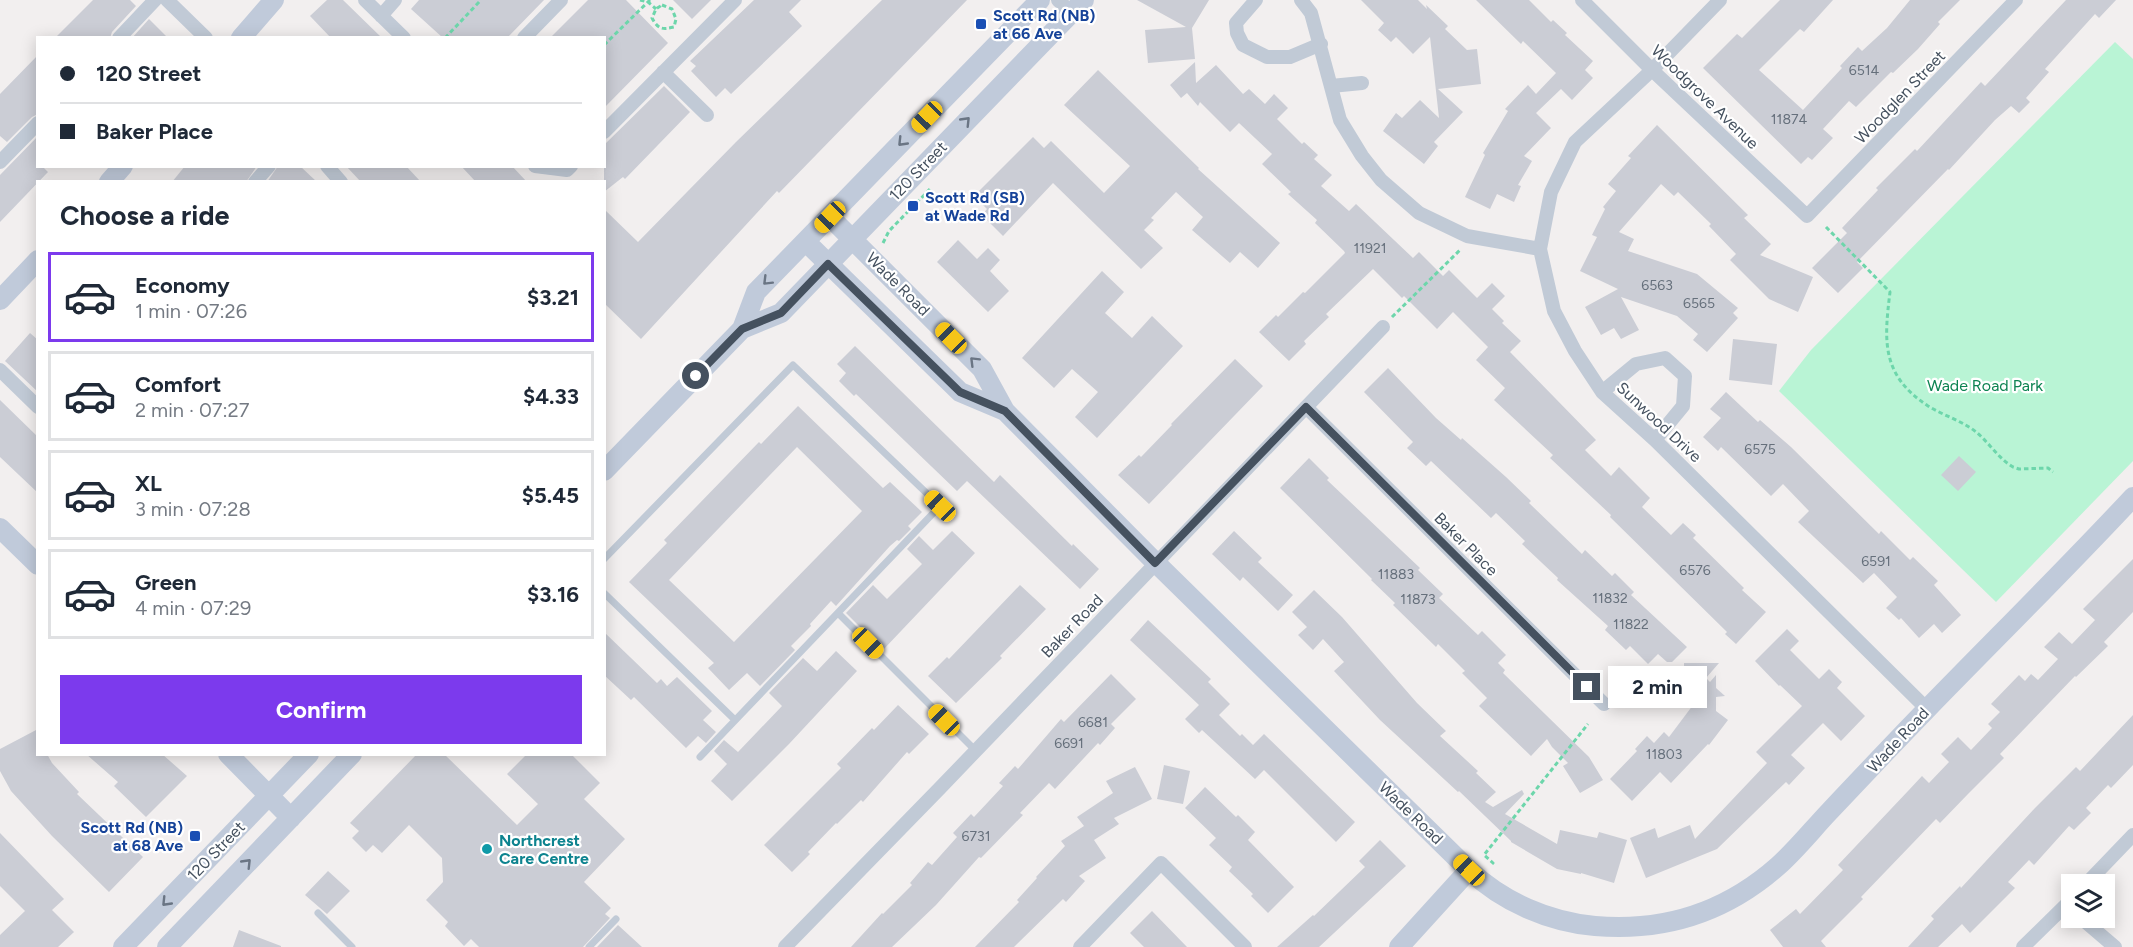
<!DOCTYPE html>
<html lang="en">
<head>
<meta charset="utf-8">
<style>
  :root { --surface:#fff; --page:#f2f2f3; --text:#1f2937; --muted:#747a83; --line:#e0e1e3; --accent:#7c3aed }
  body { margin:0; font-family:Figtree,sans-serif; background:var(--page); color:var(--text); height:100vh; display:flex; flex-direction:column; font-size:22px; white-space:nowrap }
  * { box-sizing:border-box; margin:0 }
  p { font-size:20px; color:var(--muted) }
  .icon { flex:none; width:33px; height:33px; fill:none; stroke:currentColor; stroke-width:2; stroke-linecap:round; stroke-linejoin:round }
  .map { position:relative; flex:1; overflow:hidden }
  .sheet { position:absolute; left:36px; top:180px; width:570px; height:576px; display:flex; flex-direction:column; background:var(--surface); border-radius:0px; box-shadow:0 3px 15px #0003 }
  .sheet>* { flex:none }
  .guide { position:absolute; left:36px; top:36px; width:570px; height:132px; border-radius:0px; box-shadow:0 3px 15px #0003; display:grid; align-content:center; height:132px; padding:0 24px; background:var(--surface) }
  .controls { position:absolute; left:2061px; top:874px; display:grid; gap:12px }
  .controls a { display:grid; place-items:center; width:54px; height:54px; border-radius:0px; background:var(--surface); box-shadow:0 3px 15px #0003; font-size:30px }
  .end { position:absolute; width:27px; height:27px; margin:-14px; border:8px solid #45515f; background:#fff; box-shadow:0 0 0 3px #fff }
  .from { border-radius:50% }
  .bubble { position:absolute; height:42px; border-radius:0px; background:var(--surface); box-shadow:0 3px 15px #0003; font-size:20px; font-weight:700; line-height:42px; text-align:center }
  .car { position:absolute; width:18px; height:36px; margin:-18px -9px; border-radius:8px; box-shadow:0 0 4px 2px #0007; background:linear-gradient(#f5c518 24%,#345 0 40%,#f5c518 0 76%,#345 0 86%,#f5c518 0) }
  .guide b { display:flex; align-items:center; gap:21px; height:57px; font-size:22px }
  .guide b+b { border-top:2px solid var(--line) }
  .guide i { width:15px; height:15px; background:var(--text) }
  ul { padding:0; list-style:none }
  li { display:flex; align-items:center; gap:18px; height:90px; margin:0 12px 9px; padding:0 12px; border:3px solid var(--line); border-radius:0px }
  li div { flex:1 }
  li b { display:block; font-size:22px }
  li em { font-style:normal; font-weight:700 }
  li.active { border-color:var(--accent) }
  li>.icon { width:54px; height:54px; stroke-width:1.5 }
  h2 { padding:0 24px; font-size:27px; line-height:72px }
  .button { display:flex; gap:12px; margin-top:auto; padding:12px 24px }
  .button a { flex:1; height:69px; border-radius:0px; background:var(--accent); color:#fff; font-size:24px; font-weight:700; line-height:69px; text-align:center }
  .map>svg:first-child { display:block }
  .green { fill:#b9f4d5 }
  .building { fill:#cbcdd5; fill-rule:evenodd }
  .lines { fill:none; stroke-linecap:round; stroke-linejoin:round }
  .path { stroke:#6dd6ab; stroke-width:3; stroke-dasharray:4.5 3; stroke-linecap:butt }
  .lane { stroke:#c1cad6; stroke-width:7 }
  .street { stroke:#c1cad6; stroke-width:14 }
  .secondary { stroke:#c0cada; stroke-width:20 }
  .oneway { stroke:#6a7584 }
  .route { stroke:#45515f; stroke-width:8 }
  .transit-dot { fill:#1a4fb4; stroke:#fff; stroke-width:2 }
  .culture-dot { fill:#0f9aa8; stroke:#fff; stroke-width:2 }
  .labels { text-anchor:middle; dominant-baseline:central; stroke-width:4.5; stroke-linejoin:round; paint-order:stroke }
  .number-label { font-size:14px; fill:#66707c }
  .transit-label { font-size:16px; font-weight:bold; fill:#164399; stroke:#fff; text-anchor:start }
  .street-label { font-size:16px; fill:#45515f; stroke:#fff }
  .park-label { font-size:16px; fill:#0d8352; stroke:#fff }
  .culture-label { font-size:16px; font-weight:bold; fill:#0d838f; stroke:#fff; text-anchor:start }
</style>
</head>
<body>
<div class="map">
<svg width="2133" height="947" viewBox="0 0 2133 947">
  <rect width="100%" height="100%" fill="#f2efef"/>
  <!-- green -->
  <path class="green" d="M2115 42 2133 59V461L1996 602 1779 391 1811 350Z"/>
  <!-- building -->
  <path class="building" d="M93 0H130L136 6 112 32 110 38H55Z
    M327 0H343L382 38H331L310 16Z
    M419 0H544L507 38H443L411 9Z
    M588 0H626L668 43 604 108V38H550Z
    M673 0H711L692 19Z
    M754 0H801L789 12 802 26 731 94 725 88 716 97 691 71 696 66 690 61Z
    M882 0H967L779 193 777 191 641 339 604 303V209L638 242 736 142Z
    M1137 0H1209L1192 28 1195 59 1148 63 1145 30 1186 27Z
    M1361 0H1418L1427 9 1426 5 1448 26 1445 29 1467 50 1477 49 1481 84 1438 89 1463 112 1434 142 1438 146 1424 164 1383 131 1396 113 1402 118 1420 100 1439 118 1430 37 1413 54 1396 37 1391 42 1378 30 1384 23Z
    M1476 0H1529L1551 22 1553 20 1567 33 1565 35 1593 61 1585 70 1593 78 1572 100 1561 89 1536 113 1551 128 1524 156 1532 161 1518 185 1521 186 1514 202 1497 194 1490 209 1465 197 1485 155 1483 153 1508 111 1505 109 1528 85 1536 94 1556 73 1523 41 1521 44Z
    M1780 0H1833L1804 32 1800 29 1759 70 1803 110 1842 68 1840 66 1858 47 1862 51 1887 28 1910 0H1960L1938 22 1940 24 1918 49 1893 73 1891 72 1856 107 1849 101 1823 129 1833 138 1812 160 1808 157 1801 164 1703 68 1737 34 1742 38Z
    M2066 0H2116L2099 18 2095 14 2045 69 2049 72 2026 98 2030 102 2019 113 2011 106 1995 120 1949 170 1948 169 1857 262 1863 268 1838 293 1812 268 1847 233 1842 228 1878 190 1876 188 1915 149 1917 151 1981 82 1985 86Z
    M149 19 168 38H132Z
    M38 55V114L32 117 7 142 0 136V94Z
    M1195 62 1196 83 1216 65 1243 94 1249 89 1265 104 1274 94 1288 108 1277 119 1302 144 1304 142 1318 155 1314 159 1332 175 1321 186 1349 211 1356 204 1413 258 1419 252 1443 276 1449 270 1477 298 1492 283 1505 296 1492 309 1504 321 1502 323 1521 341 1510 352 1596 440 1585 450 1611 476 1619 467 1650 498 1642 507 1671 535 1683 523 1696 535 1693 538 1744 588 1742 590 1766 612 1736 644 1725 634 1727 632 1610 517 1611 515 1550 458 1553 455 1494 400 1505 388 1476 360 1488 347 1453 312 1437 329 1404 296 1402 298 1373 269 1326 314 1329 317 1304 341 1306 344 1289 361 1259 332 1276 315 1278 317 1303 292 1305 293 1345 253 1344 251 1315 223 1317 220 1288 194 1291 192 1262 164 1272 154 1239 123 1230 132 1200 102 1198 106 1187 93 1181 98 1170 85Z
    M1098 70 1199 168 1198 169 1280 243 1258 268 1240 252 1230 263 1192 230 1203 217 1176 192 1151 218 1154 220 1144 230 1163 248 1141 269 1053 183 1003 236 982 215 987 209 974 196 1033 137 1044 148 1051 141 1104 193 1130 166 1064 105Z
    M664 86 690 112 625 179 623 177 604 192V145Z
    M1657 125 1748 215 1744 218 1771 244 1760 255 1813 277 1798 312 1769 299 1730 260 1736 254 1709 226 1711 224 1678 192 1674 196 1661 184 1619 232 1634 239 1628 251 1697 274 1738 308 1733 313 1738 318 1707 352 1693 340 1698 334 1677 316 1621 297 1639 330 1621 339 1614 328 1601 335 1585 307 1618 289 1580 271 1597 237 1592 235 1605 209 1603 207 1616 191 1608 184 1631 158 1628 156Z
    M38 136V166H42L48 172 0 222V175Z
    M185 166H257L246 182H172Z
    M278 166H300L317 182H267Z
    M346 166H406L421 182H361Z
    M461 166H512L527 182H476Z
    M958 240 977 259 988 248 1000 260 990 271 1009 291 988 312 937 262Z
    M1102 271 1124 292 1105 313 1132 338 1152 316 1183 346 1097 438 1075 417 1098 392 1072 369 1054 388 1022 358Z
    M30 333 38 340V392L5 361Z
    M1733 339 1777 344 1772 385 1729 380Z
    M855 346 994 482 1000 475 1072 546 1073 544 1099 569 1080 589 967 481 957 491 856 394 854 396 839 381 846 373 837 364Z
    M1235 359 1263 386 1149 504 1118 475 1139 455 1141 457 1172 425 1171 424Z
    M1388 368 1436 418 1461 440 1462 438 1506 477 1531 501 1529 503 1582 554 1585 550 1612 576 1615 573 1634 592 1631 595 1687 647 1672 662H1667L1658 654 1648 664 1630 646 1626 650 1605 630 1608 626 1557 580 1558 578 1522 544 1525 541 1496 513 1491 518 1431 461 1426 466 1407 448 1413 442 1364 392Z
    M1726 392 1758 422 1760 420 1791 447 1879 534 1881 531 1910 560 1913 557 1938 581 1934 585 1961 615 1942 633 1934 624 1919 638 1901 618 1899 620 1886 608 1897 597 1874 573 1863 583 1798 522 1809 511 1783 484 1771 496 1721 447 1718 451 1703 437 1721 418 1710 409Z
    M0 400 38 437V493L0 457Z
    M798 406 883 488 890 482 922 512 908 526 911 529 899 541 897 540 890 546 836 606 831 601 810 624 811 626 791 646 795 650 760 686 747 673 729 690 708 668 714 663 629 582 667 543 664 540 759 442 761 444ZM797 447 862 511 734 642 669 580Z
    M1959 456 1976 472 1958 491 1941 475Z
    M1309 458 1329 478 1327 480 1420 568 1418 570 1443 594 1439 598 1478 635 1482 631 1506 655 1498 663 1505 670 1503 673 1589 757 1603 780 1580 793 1563 766 1568 763 1552 747 1547 739 1531 756 1479 706 1487 698 1462 673 1465 671 1438 644 1436 647 1393 605 1395 603 1371 580 1372 579 1280 488Z
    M952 531 975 553 883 650 846 613 873 585 887 599 922 564 907 549 919 536 933 550Z
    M1234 531 1262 558 1258 562 1293 595 1278 611 1243 577 1240 581 1212 554Z
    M2133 559V612L2104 642 2108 646 2076 677 2075 676 2000 754 2004 758 1968 794 1940 823 1936 819 1861 897 1863 899 1821 941 1826 947H1783L1770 930 1796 909 1800 914 1843 870 1838 865 1908 791 1922 776 1929 783 1949 762 1941 754 1958 737 1971 750 1992 728 1988 724 2000 712 1991 704 2019 675 2025 681 2031 674 2038 680 2058 659 2044 647 2059 632 2072 644 2095 620 2083 609Z
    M1020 585 1046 609 1000 656 1002 658 956 703 928 676 947 657 949 659Z
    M1314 590 1342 617 1417 703 1446 731 1440 736 1478 771 1476 773 1496 792 1485 802 1493 807 1522 790 1524 794 1505 814 1557 844 1560 830 1597 838 1599 832 1627 840 1614 883 1581 873V874L1557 869 1511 842V841L1459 791 1458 792 1380 720 1334 671 1344 662 1323 639 1313 650 1298 635 1307 627 1292 612Z
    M1148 620 1211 679 1208 682 1230 704 1219 715 1240 736 1242 734 1253 745 1264 734 1355 822 1336 842 1264 770 1255 779 1202 730 1199 733 1185 719 1199 705 1130 640Z
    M1787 629 1799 641 1790 650 1819 679 1829 669 1842 682 1837 688 1865 716 1841 741 1823 723 1791 755 1805 768 1789 785 1786 782 1717 849 1646 878 1630 838 1655 828 1658 838 1690 825 1695 839 1767 763 1756 752 1802 706 1780 685 1779 686 1755 661Z
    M604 632 657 683 661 679 667 686 677 677 712 711 703 720 716 732 706 743 698 736 686 748 634 697 631 700 604 675Z
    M836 651 857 671 789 744 732 801 711 781 727 764 714 751 724 740 738 752 782 706 769 693 803 658 817 671Z
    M1684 663H1719L1706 678 1710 682 1716 675V688L1725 696 1716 697V711L1728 720 1709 745 1708 744 1671 783 1660 772 1632 801 1610 779 1637 751 1635 749 1647 736 1654 743 1664 732 1669 737 1699 697H1684Z
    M1111 674 1136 699 1111 724 1115 728 1100 745 1098 743 1055 789 1049 783 1020 813 1023 815 981 858 979 857 936 905 892 947H851L882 913 883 914 912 885 910 883 928 862 932 865 957 837 953 833 971 814 974 817 1003 786 999 783 1015 766 1018 769 1061 719 1064 722Z
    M898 705 929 734 909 754 907 752 863 802 861 800 837 824 836 823 808 852 810 854 792 872 764 845 841 768 837 764 872 728 874 730Z
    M2133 715V765L2111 788 2108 785 2086 808 2091 813 2074 830 2069 826 2034 865 2029 860 2008 882 2015 888 1970 933 1962 924 1938 947H1908L1934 919 1931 916 1960 886 1961 888 2035 808 2076 767 2080 771Z
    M38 729V754H47L52 763 79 792 77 794 143 857 109 892 52 836 11 791 0 771V749Z
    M86 754H162L187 776 146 817 114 786 118 782Z
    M417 754H444L517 825 538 804 507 774 527 754H571L600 783 584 799 625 839 584 882 611 908 605 914 610 918 583 947H479L471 939 464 946 445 926 448 922 426 900 443 882 442 858 409 825 382 853 373 845 366 852 352 838 359 831 350 823Z
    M1164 765 1190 771 1183 804 1157 799Z
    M1135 767 1152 799 1114 818 1119 824 1094 840 1106 858 1079 876 1085 881 1066 902 1063 899 1014 947H975L1019 902 1017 900 1037 878 1036 877 1065 846 1061 841 1084 826 1077 817 1113 793 1106 781Z
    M1205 787 1236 817 1238 815 1255 832 1248 840 1294 887 1268 913 1251 896 1253 894 1229 871 1232 867 1209 845 1216 838 1185 808Z
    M0 833 64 899 52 910 74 932 58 947H0V935L25 911 0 886Z
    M1380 840 1406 866 1319 947H1277L1313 915 1314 916 1365 867 1359 861Z
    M328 871 350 891 327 914 305 895Z
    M1152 911 1187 947H1144L1130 933Z
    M618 925 642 947H597Z
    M239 930 281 946V947H233Z"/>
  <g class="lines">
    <!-- path -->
    <path class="path" d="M640 0 648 2 656 9
      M662 5 672 9 676 19 674 27C662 30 658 29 652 18L656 9Z
      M445 38 481 0
      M604 45 650 0
      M1826 227 1890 292C1884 341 1881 375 1928 406 1941 414 1956 419 1969 427 1986 437 1996 457 2013 467L2019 469 2048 468 2053 472
      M883 243 889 231 931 188
      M1392 317 1460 250
      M1492 864 1493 863 1484 855 1588 724"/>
    <!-- lane -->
    <path class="lane" d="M604 559 793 365 940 506 700 757
      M604 593 735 720
      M838 613 975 750
      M318 913 352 947
      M589 947 616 919"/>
    <!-- street -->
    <path class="street" d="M167 0 206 38
      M365 0 404 38
      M1058 0 1072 13
      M1256 0 1236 23 1237 33 1243 45 1267 57H1290L1321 44
      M1301 0 1311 13 1340 120 1362 156 1381 180 1419 213 1467 236 1540 249
      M1582 0 1652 70 1807 216 2016 0
      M1720 0 1652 70 1575 142 1551 192 1540 249 1554 311 1575 351 1602 392 1655 440 1927 709
      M381 16 395 0
      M119 38 155 0
      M524 38 561 0
      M663 72 707 115
      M1331 86 1362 83
      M604 132 735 0
      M0 162 38 123
      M327 166 341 182
      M535 166 567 170 571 166
      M255 182 269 166
      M0 370 38 407
      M1602 392 1636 364 1665 358 1685 376 1683 406 1655 440
      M1306 407 1604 704
      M2085 885 2133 835
      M2081 918 2115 947
      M785 947 940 788 1383 327
      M1080 947 1161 863 1245 947
      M2023 947 2072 899"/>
    <!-- secondary -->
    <path class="secondary" d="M241 38 274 0
      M109 182 123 166
      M830 217 982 369 1005 411 1156 563 1469 870C1503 902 1549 922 1595 926 1665 932 1726 912 1778 866 1796 850 1812 830 1828 813 1861 778 1894 743 1928 708 1996 638 2066 569 2133 497
      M806 242 960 392 1005 411
      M0 300 38 260
      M742 329 781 313 1084 0
      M604 471 742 329 756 292 1040 0
      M0 528 38 565
      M228 754 291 818
      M123 947 309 754
      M167 947 352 754
      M1399 947 1469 870"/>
  </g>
  <!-- one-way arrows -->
  <defs><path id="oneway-chevron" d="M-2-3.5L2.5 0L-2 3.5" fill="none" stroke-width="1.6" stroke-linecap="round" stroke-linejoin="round" transform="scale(1.5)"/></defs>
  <g class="oneway">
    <use href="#oneway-chevron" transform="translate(966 121) rotate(-46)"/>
    <use href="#oneway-chevron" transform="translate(902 142) rotate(134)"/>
    <use href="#oneway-chevron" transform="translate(767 281) rotate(135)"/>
    <use href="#oneway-chevron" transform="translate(974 361) rotate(-135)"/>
    <use href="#oneway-chevron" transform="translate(247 863) rotate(-46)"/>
    <use href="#oneway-chevron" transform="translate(166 902) rotate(134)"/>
  </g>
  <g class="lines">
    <!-- route -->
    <path class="route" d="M696 376 742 329 781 313 828 264 960 392 1005 411 1155 563 1306 407 1587 687"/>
  </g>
  <!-- markers -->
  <g class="transit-dot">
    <rect x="975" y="18" width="12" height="12" rx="3"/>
    <rect x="907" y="200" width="12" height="12" rx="3"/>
    <rect x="189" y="830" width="12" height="12" rx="3"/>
  </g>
  <circle class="culture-dot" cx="487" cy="849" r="6"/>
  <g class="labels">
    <!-- number labels -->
    <g class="number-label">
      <text x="1864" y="70">6514</text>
      <text x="1789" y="119">11874</text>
      <text x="1370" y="248">11921</text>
      <text x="1657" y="285">6563</text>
      <text x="1699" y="303">6565</text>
      <text x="1760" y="449">6575</text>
      <text x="1876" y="561">6591</text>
      <text x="1695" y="570">6576</text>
      <text x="1396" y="574">11883</text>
      <text x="1610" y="598">11832</text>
      <text x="1418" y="599">11873</text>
      <text x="1631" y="624">11822</text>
      <text x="1093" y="722">6681</text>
      <text x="1069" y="743">6691</text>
      <text x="1664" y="754">11803</text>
      <text x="976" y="836">6731</text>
    </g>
    <!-- transit labels -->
    <g class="transit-label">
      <text x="993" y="15">Scott Rd (NB)<tspan x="993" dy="18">at 66 Ave</tspan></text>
      <text x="925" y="197">Scott Rd (SB)<tspan x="925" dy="18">at Wade Rd</tspan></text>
      <text x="183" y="827" text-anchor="end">Scott Rd (NB)<tspan x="183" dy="18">at 68 Ave</tspan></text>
    </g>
    <!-- street labels -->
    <g class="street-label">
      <text transform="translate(1705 97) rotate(44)">Woodgrove Avenue</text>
      <text transform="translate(1900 97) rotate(-46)">Woodglen Street</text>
      <text transform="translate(918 171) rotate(-46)">120 Street</text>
      <text transform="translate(898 284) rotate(45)">Wade Road</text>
      <text transform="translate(1659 422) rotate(43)">Sunwood Drive</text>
      <text transform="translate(1466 544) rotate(45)">Baker Place</text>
      <text transform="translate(1072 626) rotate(-46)">Baker Road</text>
      <text transform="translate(1898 740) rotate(-47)">Wade Road</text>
      <text transform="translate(1411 813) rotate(44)">Wade Road</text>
      <text transform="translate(216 851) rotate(-46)">120 Street</text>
    </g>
    <!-- park labels -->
    <g class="park-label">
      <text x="1985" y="385">Wade Road Park</text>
    </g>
    <!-- culture labels -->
    <g class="culture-label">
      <text x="499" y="840">Northcrest<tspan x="499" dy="18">Care Centre</tspan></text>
    </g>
  </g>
</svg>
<div class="controls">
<a><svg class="icon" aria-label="layers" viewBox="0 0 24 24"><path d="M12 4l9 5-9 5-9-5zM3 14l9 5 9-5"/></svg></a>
</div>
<i class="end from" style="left:696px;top:376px"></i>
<i class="end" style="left:1587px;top:687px"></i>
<div class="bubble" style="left:1608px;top:666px;width:99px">2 min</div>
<i class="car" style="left:927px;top:117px;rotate:224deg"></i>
<i class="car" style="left:830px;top:217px;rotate:224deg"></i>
<i class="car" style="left:951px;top:338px;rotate:315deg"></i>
<i class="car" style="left:940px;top:506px;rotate:314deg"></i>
<i class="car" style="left:868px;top:643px;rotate:135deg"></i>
<i class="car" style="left:944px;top:720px;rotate:315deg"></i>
<i class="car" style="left:1469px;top:870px;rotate:314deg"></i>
<div class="guide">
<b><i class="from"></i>120 Street</b>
<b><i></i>Baker Place</b>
</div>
<section class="sheet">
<h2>Choose a ride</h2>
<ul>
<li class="active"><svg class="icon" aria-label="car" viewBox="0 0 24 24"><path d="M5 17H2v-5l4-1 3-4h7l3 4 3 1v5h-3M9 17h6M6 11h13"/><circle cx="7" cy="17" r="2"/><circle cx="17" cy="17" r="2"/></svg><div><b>Economy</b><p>1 min · 07:26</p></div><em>$3.21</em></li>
<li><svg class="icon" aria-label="car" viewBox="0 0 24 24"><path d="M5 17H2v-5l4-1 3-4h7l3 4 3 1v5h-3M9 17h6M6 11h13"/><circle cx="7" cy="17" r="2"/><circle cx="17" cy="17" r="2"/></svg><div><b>Comfort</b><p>2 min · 07:27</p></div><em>$4.33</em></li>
<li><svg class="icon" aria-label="car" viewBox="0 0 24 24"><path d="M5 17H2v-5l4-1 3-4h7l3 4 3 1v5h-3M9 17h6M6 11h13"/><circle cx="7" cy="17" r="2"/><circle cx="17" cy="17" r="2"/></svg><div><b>XL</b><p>3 min · 07:28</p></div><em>$5.45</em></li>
<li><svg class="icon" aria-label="car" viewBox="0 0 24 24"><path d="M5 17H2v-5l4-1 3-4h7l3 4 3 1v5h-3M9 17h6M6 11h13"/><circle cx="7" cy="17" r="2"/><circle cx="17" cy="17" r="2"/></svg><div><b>Green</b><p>4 min · 07:29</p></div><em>$3.16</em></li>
</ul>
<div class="button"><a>Confirm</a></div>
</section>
</div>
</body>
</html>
